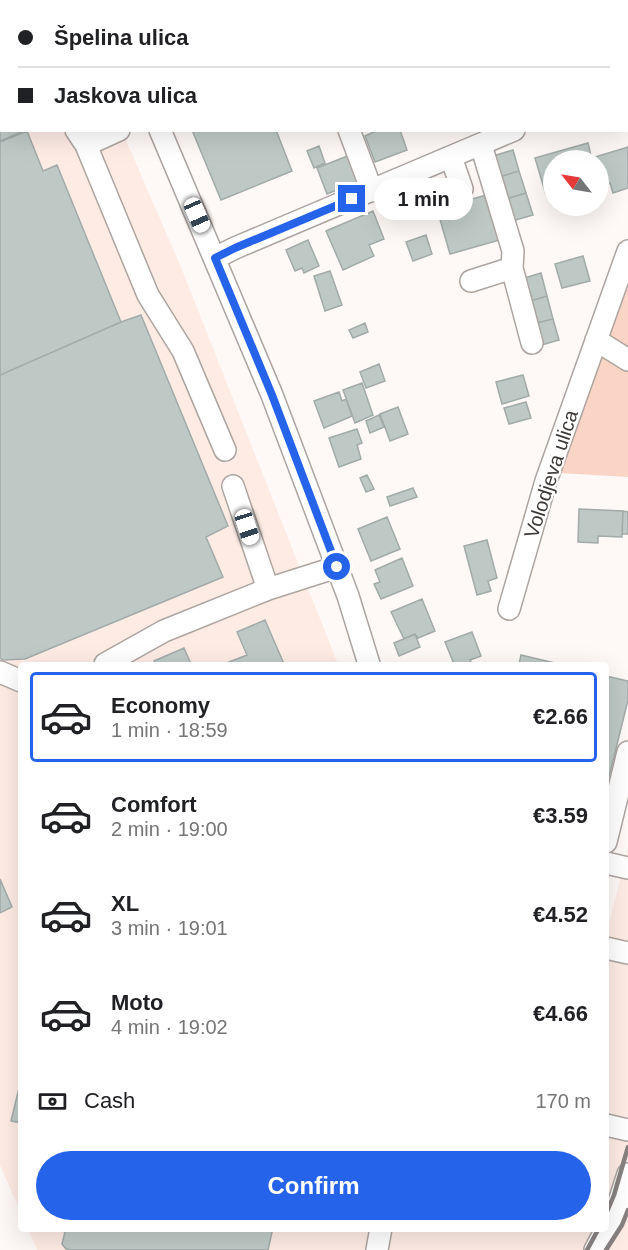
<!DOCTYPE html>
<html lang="en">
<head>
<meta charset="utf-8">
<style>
  :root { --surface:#fff; --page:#f2f2f2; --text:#202124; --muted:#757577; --line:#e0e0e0; --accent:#2563eb }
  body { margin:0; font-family:Arial,sans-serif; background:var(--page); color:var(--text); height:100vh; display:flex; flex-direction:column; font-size:22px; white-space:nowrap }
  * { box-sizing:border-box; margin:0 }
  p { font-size:20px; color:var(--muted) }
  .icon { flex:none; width:33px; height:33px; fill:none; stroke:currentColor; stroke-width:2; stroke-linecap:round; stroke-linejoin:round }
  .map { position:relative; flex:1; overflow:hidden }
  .sheet { position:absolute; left:18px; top:662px; width:591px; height:570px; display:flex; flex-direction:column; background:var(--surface); border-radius:6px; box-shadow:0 6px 24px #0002 }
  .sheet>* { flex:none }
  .top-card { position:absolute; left:0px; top:0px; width:628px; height:132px; box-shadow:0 6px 24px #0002; display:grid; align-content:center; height:132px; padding:0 18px; background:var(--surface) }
  .needle { width:39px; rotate:301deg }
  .tools { position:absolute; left:543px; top:150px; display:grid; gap:12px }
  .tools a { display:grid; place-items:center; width:66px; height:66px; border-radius:50%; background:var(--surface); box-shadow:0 6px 24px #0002; font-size:30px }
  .end { position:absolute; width:27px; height:27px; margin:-14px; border:8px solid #2563eb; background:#fff; box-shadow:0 0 0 3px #fff }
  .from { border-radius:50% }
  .bubble { position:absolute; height:42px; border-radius:21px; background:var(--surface); box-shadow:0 6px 24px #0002; font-size:20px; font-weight:800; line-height:42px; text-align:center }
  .car { position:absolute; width:18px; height:36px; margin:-18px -9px; border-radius:8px; box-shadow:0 0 4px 2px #0007; background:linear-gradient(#fff 24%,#345 0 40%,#fff 0 76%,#345 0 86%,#fff 0) }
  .top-card b { display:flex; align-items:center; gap:21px; height:57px; font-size:22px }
  .top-card b+b { border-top:2px solid var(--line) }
  .top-card i { width:15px; height:15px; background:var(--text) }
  ul { padding:10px 0 0; list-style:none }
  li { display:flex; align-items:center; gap:18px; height:90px; margin:0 12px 9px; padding:0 6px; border:3px solid transparent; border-radius:6px }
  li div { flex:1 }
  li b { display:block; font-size:22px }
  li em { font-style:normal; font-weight:800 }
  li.current { border-color:var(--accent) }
  li>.icon { width:54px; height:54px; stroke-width:1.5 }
  .pay { display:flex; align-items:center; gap:15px; height:66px; padding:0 18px; font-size:22px }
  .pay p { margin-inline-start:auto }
  .action { display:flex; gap:12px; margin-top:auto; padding:12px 18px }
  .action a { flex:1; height:69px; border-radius:36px; background:var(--accent); color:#fff; font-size:24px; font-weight:800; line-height:69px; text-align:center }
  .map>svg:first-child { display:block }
  .built { fill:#fdebe4 }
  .green { fill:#fad4c4 }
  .building { fill:#bec9c6; stroke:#a1aba9; stroke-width:1.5 }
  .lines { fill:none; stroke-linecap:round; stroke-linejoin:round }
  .minor-casing { stroke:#ada4a0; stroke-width:24 }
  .minor { stroke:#fff; stroke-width:21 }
  .rail { stroke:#878280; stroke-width:4.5 }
  .route { stroke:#2563eb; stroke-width:8 }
  .labels { text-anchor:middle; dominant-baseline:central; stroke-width:4.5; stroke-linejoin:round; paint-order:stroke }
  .street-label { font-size:20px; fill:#3e3a38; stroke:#fff }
</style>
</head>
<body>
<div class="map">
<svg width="628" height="1250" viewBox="0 0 628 1250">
  <rect width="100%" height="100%" fill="#fef8f6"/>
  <!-- built -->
  <path class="built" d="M0 0H65L66 1 2 2V130L122 131 180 265 338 664H21V1213L0 1165Z
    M628 849V1250H37L28 1229 606 1228V935Z"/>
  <!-- green -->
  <path class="green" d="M628 273V477L560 473Z"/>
  <!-- building -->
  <path class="building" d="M166 0H221L222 2H163Z
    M246 0H271V2H247Z
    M602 0H628V4L627 2H600Z
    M0 29 2 130H26L0 141Z
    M192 130H276L292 171 221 200Z
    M378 130H400L407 150 375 162 365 136Z
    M27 131 43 171 57 165 121 322 0 375V142Z
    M588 143 592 160H554V193L546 195 535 158Z
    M319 146 325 163 314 168 307 151Z
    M628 147V188L613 193 610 183 601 186 598 178V160H593L592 158Z
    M513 150 519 171 499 177 493 156Z
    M350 155 360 181 327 194 317 168Z
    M519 171 526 193 506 199 499 177Z
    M429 179 439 203 410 215 401 190Z
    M526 193 533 215 512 221 506 199Z
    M490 194 503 239 450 254 437 209Z
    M373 211 384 239 369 245 374 256 343 270 326 231Z
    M426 235 432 254 413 261 406 242Z
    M308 240 319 266 304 273 302 268 295 271 286 250Z
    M583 256 590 281 562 288 555 264Z
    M330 271 342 305 325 311 314 276Z
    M541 273 547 296 527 302 521 279Z
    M547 296 553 319 532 324 527 302Z
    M141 315 228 526 206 537 223 577 25 659 3 660 0 658V375L121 322Z
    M553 319 559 340 538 346 532 324Z
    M365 323 368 332 353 338 349 330Z
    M379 364 385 381 366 388 360 372Z
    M523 375 529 396 502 404 496 382Z
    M362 383 373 415 355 423 343 390Z
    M339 392 342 401 346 399 352 416 324 428 314 401Z
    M526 402 531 418 509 424 504 408Z
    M398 407 408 434 390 441 380 414Z
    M379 415 384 427 370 433 366 421Z
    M357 429 362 443 357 445 361 459 339 467 329 438Z
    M367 475 374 489 366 492 360 478Z
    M413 488 417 497 390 506 387 497Z
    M579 509 623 511 622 537 598 536V543L578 542Z
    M623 511 628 512V534H622Z
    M387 517 400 549 371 561 358 529Z
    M487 540 497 578 488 581 491 591 477 595 464 546Z
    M402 558 413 586 381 599 374 584 380 582 375 570Z
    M422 599 435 631 418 638 415 634 404 639 391 612Z
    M265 620 284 664H224L247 655 237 632Z
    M472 632 481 656 470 660 472 664H454L445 642Z
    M415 634 420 647 399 656 394 643Z
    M184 648 191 664H155L154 661Z
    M521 655 559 664H519Z
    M606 676 628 681V700L606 789Z
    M0 879 12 907 0 913Z
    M21 1080V1123L11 1121Z
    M53 1228H273L268 1250H72L66 1249 62 1244 65 1232Z"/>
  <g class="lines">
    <defs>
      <path id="minor" d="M103 0V2
        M299 0 300 2
        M627 79H628
        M76 130 86 145 119 130
        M160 130 272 395 348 596 369 664
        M349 130 372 191
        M86 145 148 295 183 351 225 450
        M451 157 462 189
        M215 258 235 248 514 130
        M512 268 532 343
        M471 281 512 268 513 251 481 145
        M596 340 628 360
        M233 486 268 589 337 567
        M509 609 546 481 628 251
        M105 664 164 631 268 589
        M0 672 21 681
        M606 842 628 752
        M606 863 628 868
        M606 948 628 953
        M606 1125 628 1130
        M377 1250 381 1228
        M595 1250 616 1211 628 1174"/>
    </defs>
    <!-- minor casing -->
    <use href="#minor" class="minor-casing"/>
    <!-- minor -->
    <use href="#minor" class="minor"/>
    <!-- rail -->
    <path class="rail" d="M606 1214 614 1195 628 1147
      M587 1250 599 1228
      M606 1250 622 1225 628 1210"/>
  </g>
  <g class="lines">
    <!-- route -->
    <path class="route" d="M337 567 272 395 215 258 235 248 352 199"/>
  </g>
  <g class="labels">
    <!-- street labels -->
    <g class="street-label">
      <text transform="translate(551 474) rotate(-72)">Volodjeva ulica</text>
    </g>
  </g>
</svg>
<div class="tools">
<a><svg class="needle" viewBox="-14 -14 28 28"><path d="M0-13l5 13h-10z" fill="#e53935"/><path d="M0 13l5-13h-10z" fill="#757577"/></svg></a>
</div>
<i class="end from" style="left:337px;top:567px"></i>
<i class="end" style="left:352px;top:199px"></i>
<div class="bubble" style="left:374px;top:178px;width:99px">1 min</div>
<i class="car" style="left:197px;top:215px;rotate:156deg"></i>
<i class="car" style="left:247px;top:527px;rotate:162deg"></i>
<div class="top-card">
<b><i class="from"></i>Špelina ulica</b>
<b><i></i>Jaskova ulica</b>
</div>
<section class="sheet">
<ul>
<li class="current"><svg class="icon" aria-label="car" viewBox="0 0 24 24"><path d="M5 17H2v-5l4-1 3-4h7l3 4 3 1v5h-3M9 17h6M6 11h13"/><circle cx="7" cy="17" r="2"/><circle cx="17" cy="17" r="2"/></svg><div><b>Economy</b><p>1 min · 18:59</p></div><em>€2.66</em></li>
<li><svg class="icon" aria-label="car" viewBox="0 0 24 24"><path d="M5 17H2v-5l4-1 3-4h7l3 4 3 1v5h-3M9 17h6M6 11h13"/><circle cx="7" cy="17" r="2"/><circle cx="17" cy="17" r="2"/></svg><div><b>Comfort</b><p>2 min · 19:00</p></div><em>€3.59</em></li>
<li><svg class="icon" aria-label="car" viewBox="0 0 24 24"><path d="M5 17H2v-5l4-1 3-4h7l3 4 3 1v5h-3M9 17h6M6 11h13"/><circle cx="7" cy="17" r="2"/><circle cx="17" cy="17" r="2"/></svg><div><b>XL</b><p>3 min · 19:01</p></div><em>€4.52</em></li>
<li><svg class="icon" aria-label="car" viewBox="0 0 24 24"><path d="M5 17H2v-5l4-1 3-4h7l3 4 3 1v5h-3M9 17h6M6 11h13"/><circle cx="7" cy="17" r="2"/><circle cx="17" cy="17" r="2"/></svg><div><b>Moto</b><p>4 min · 19:02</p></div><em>€4.66</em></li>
</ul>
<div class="pay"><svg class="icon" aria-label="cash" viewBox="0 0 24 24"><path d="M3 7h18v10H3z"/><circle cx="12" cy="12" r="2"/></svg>Cash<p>170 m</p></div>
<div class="action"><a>Confirm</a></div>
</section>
</div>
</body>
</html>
